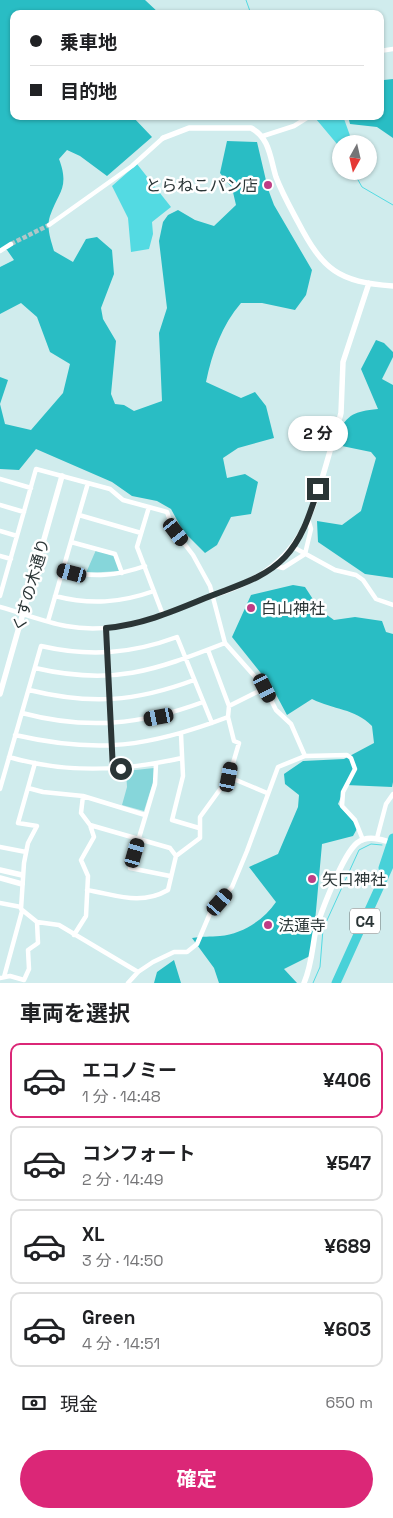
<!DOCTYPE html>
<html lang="ja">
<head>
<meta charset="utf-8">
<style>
  :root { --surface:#fff; --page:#f6f6f6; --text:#202124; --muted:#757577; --line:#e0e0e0; --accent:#db2777 }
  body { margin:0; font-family:"Space Grotesk","Noto Sans JP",sans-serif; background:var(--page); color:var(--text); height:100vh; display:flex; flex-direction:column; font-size:19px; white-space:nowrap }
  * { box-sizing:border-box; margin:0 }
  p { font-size:16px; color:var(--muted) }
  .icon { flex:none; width:28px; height:28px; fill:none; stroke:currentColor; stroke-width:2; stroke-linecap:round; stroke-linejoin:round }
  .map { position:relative; height:983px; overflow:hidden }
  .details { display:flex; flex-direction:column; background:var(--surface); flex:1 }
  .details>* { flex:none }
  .guide { position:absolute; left:10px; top:10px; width:374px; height:110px; border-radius:10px; box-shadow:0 1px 4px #0004; display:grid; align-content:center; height:110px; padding:0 20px; background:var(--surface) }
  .needle { width:32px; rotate:188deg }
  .fabs { position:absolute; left:332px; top:135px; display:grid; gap:10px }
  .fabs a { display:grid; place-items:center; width:45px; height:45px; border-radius:50%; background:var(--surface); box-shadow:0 1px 4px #0004; font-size:25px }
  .end { position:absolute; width:22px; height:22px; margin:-11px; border:6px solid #2a3536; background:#fff; box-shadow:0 0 0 2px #fff }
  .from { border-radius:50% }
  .bubble { position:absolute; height:35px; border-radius:18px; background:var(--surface); box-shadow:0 1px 4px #0004; font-size:16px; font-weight:700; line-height:35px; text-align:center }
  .car { position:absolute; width:15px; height:30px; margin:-15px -8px; border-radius:6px; box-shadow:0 0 4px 1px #0007; background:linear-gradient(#222 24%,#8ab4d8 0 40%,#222 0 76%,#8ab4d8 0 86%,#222 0) }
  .guide b { display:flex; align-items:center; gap:18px; height:48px; font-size:19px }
  .guide b+b { border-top:1px solid var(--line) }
  .guide i { width:12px; height:12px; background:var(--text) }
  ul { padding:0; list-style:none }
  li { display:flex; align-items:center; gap:15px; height:75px; margin:0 10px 8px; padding:0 10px; border:2px solid var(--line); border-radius:10px }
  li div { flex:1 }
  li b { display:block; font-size:19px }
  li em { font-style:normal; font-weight:700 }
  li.active { border-color:var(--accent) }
  li>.icon { width:45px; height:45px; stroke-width:1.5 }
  h2 { padding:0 20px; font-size:22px; line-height:60px }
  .pay { display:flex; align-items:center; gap:12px; height:55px; padding:0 20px; font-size:19px }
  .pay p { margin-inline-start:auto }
  .action { display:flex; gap:10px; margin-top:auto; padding:10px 20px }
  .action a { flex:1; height:58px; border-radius:30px; background:var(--accent); color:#fff; font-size:20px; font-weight:700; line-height:58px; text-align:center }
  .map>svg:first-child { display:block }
  .green { fill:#86d6da }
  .forest { fill:#29bdc4 }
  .water { fill:#53dae2 }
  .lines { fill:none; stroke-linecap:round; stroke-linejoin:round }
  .stream { stroke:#53dae2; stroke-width:1 }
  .minor-tunnel { stroke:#afc7c8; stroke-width:4.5; stroke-dasharray:4.5 2; stroke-linecap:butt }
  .minor { stroke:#fff; stroke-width:4.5 }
  .tertiary { stroke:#fff; stroke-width:5.5 }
  .motorway { stroke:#48d1d8; stroke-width:9 }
  .route { stroke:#2a3536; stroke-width:6 }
  .poi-dot { fill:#bf3d85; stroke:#fff; stroke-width:2 }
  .labels { text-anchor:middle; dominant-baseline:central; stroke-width:5; stroke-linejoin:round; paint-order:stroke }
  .shield { fill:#fff; stroke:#6a7272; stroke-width:1 }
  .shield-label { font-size:15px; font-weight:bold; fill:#2a3536 }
  .poi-label { font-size:16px; fill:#2a3536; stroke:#fff; text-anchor:start }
  .street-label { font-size:16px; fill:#2a3536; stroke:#fff }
</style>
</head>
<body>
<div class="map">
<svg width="393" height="983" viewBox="0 0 393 983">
  <rect width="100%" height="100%" fill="#d0eced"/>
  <!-- green -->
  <path class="green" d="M96 550 114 555 120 571 86 573Z
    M154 768V779L144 811 122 805 127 787 126 771Z"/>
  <!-- forest -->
  <path class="forest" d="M0 0H145L160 14H14V116H132L152 137 107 176 80 156 67 150 59 159C70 188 58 192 50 216 46 228 51 240 54 251L73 262 86 239 97 237 112 250 114 274 101 308 103 319 116 341 111 394 115 404 124 405 134 411 162 401 159 333 167 308 159 241 163 222 168 215 178 210 195 220 214 226 236 205 232 188 220 173 227 141 257 142 268 189 274 205 312 270 306 295 295 310 262 303H241C222 325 212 353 206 382L241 398 255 392 266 406 274 438 238 448 223 458 227 478 245 474 258 482 251 514 231 517 217 545 205 553 183 531 171 509 157 501 132 496 112 482 36 449 19 470 0 469V377L8 380 0 404 5 424 31 430 63 393 70 364 50 352 37 317 21 303 0 314V267L14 260 7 250H0Z
    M380 76 384 80 393 79V138L377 127 350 124 348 116H380Z
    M376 340 384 343 393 352V357L382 379 393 385V578L365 574 318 542 317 521 342 525 361 511 376 458 371 452 337 445 336 434C350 413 353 412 378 409L361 369Z
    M293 585 305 587 320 610 334 620 355 617 382 621 386 632 393 634V782L392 787 346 785 338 804 358 827 353 836 322 844 312 955 284 969 297 983H219L214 968 192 938C203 936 210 937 220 936 242 934 264 920 276 902L249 867 278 854 298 807 299 795 285 784 284 774 303 761 344 759 374 743 372 726C354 708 334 710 312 699L287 715 272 687 232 637 251 595Z
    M174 960 181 983H154L157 972Z"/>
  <!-- water -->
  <path class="water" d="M319 116H343L353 144H341V154L337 144 316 119Z
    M137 164 171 207 152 222 153 234 149 249 131 252 128 218 112 186Z"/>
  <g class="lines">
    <!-- stream -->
    <path class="stream" d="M246 0 251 14
      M353 171 362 187 393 205
      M313 983 320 967 323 929 359 850 371 844 382 845"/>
    <!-- minor-tunnel -->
    <path class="minor-tunnel" d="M11 244 49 225"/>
    <!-- minor -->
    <path class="minor" d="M380 51 393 49
      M263 136 294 126 310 116
      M49 225 132 166 163 138
      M0 251 11 244
      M0 479 31 488
      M0 505 24 512
      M149 507 137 547 163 615
      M79 515 141 533
      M0 531 17 536
      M71 542 115 554 122 573
      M293 547 335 570 356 575 363 580 376 599 393 605
      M0 556 11 559
      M275 566 283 568 305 554 311 529 308 519
      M63 570C92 578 117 576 145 566
      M0 596 36 469 110 489 123 500 167 512 173 529 193 555 210 586 225 643 265 688 276 710 291 724 305 756
      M55 596C90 605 120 603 154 591
      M0 607C22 613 44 622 66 626 119 636 166 614 214 595
      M48 621 88 483
      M106 628 113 769
      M35 668C113 686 153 671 225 643
      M29 690C90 705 135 702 194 680
      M229 706 265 688
      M22 713C86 730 141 725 203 702
      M181 734 183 776 172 820 199 828
      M15 735C98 754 149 747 228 717
      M9 757C67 774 124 771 182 758
      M35 763 18 823 37 826 28 843 24 863 21 909 37 922 59 925 138 972
      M156 764 155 784 130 868 170 876
      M229 777 267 793
      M28 788 43 792 83 796 145 815
      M0 789 41 646C89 657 131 654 177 637L212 723
      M90 825 170 848 176 856
      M377 838 386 804 393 794
      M0 847 26 852
      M87 890C117 895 140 906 168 890L176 856 200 838V817L229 777 239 743 234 741 228 717 229 706 208 650
      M0 903 21 907
      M74 935 86 916 88 876 81 860 94 837 90 825 81 813 83 796
      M4 977 22 911
      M0 978 10 976 24 980 29 969 28 950 38 943 37 922
      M128 983 138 972 153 962 174 952H187L197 944 211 911 232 887 247 851 278 767 305 756 347 755 351 758 355 769 343 792 342 806 355 820 363 840"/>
    <!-- tertiary -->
    <path class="tertiary" d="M163 138 189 128H251C270 138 270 158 276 177 282 193 290 207 298 222 323 270 338 282 393 286
      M214 595C310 565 310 513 337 428L341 413 343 362 369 283
      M0 694 62 476
      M0 870 22 875
      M0 878 22 884
      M304 983C311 967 312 951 315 934 319 916 343 854 357 843 366 836 376 838 386 841"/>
    <!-- motorway -->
    <path class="motorway" d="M383 868 393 838
      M336 983 393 857"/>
  </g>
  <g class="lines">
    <!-- route -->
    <path class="route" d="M121 769 113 770 106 628C142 625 174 611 208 597 235 586 264 579 285 557 303 538 310 513 318 489"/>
  </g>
  <!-- markers -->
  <g class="poi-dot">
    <circle cx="268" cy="185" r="5"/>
    <circle cx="251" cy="608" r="5"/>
    <circle cx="312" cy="879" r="5"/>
    <circle cx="268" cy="925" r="5"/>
  </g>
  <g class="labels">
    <!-- shield labels -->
    <rect class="shield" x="350" y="908.5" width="30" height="25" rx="4"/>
    <g class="shield-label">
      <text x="365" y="921">C4</text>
    </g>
    <!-- poi labels -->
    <g class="poi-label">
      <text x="258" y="185" text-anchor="end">とらねこパン店</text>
      <text x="261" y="608">白山神社</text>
      <text x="322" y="879">矢口神社</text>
      <text x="278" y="925">法蓮寺</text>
    </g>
    <!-- street labels -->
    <g class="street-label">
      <text transform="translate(31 585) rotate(-74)">くすの木通り</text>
    </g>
  </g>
</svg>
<div class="fabs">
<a><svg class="needle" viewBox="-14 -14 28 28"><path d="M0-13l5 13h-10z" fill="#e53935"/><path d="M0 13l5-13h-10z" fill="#757577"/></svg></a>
</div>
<i class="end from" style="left:121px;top:769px"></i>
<i class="end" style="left:318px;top:489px"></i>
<div class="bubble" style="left:288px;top:416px;width:60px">2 分</div>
<i class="car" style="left:176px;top:532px;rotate:143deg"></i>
<i class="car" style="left:72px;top:573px;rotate:285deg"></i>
<i class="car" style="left:265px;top:688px;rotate:153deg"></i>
<i class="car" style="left:159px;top:717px;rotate:259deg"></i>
<i class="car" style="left:229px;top:777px;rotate:11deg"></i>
<i class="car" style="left:135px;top:853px;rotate:16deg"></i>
<i class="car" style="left:220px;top:902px;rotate:41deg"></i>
<div class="guide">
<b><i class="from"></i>乗車地</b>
<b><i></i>目的地</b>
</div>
</div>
<section class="details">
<h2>車両を選択</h2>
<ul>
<li class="active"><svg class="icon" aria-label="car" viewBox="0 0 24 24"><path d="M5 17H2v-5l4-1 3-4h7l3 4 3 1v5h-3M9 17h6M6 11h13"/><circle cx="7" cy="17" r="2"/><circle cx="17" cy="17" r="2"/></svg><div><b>エコノミー</b><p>1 分 · 14:48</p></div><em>¥406</em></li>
<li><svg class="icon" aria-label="car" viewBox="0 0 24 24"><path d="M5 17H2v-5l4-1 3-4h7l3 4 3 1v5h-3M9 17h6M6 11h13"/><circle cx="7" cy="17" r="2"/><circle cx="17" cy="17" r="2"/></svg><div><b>コンフォート</b><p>2 分 · 14:49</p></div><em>¥547</em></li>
<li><svg class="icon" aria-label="car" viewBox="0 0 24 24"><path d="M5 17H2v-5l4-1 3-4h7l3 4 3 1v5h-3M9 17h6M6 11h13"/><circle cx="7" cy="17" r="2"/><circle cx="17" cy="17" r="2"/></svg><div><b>XL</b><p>3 分 · 14:50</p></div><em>¥689</em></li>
<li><svg class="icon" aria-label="car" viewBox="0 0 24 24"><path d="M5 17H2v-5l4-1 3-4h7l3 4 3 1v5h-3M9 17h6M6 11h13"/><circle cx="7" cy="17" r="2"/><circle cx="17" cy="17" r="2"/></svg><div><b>Green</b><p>4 分 · 14:51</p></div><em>¥603</em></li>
</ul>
<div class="pay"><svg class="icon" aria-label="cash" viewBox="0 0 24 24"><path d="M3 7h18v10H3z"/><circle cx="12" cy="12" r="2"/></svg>現金<p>650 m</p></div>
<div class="action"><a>確定</a></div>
</section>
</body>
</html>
